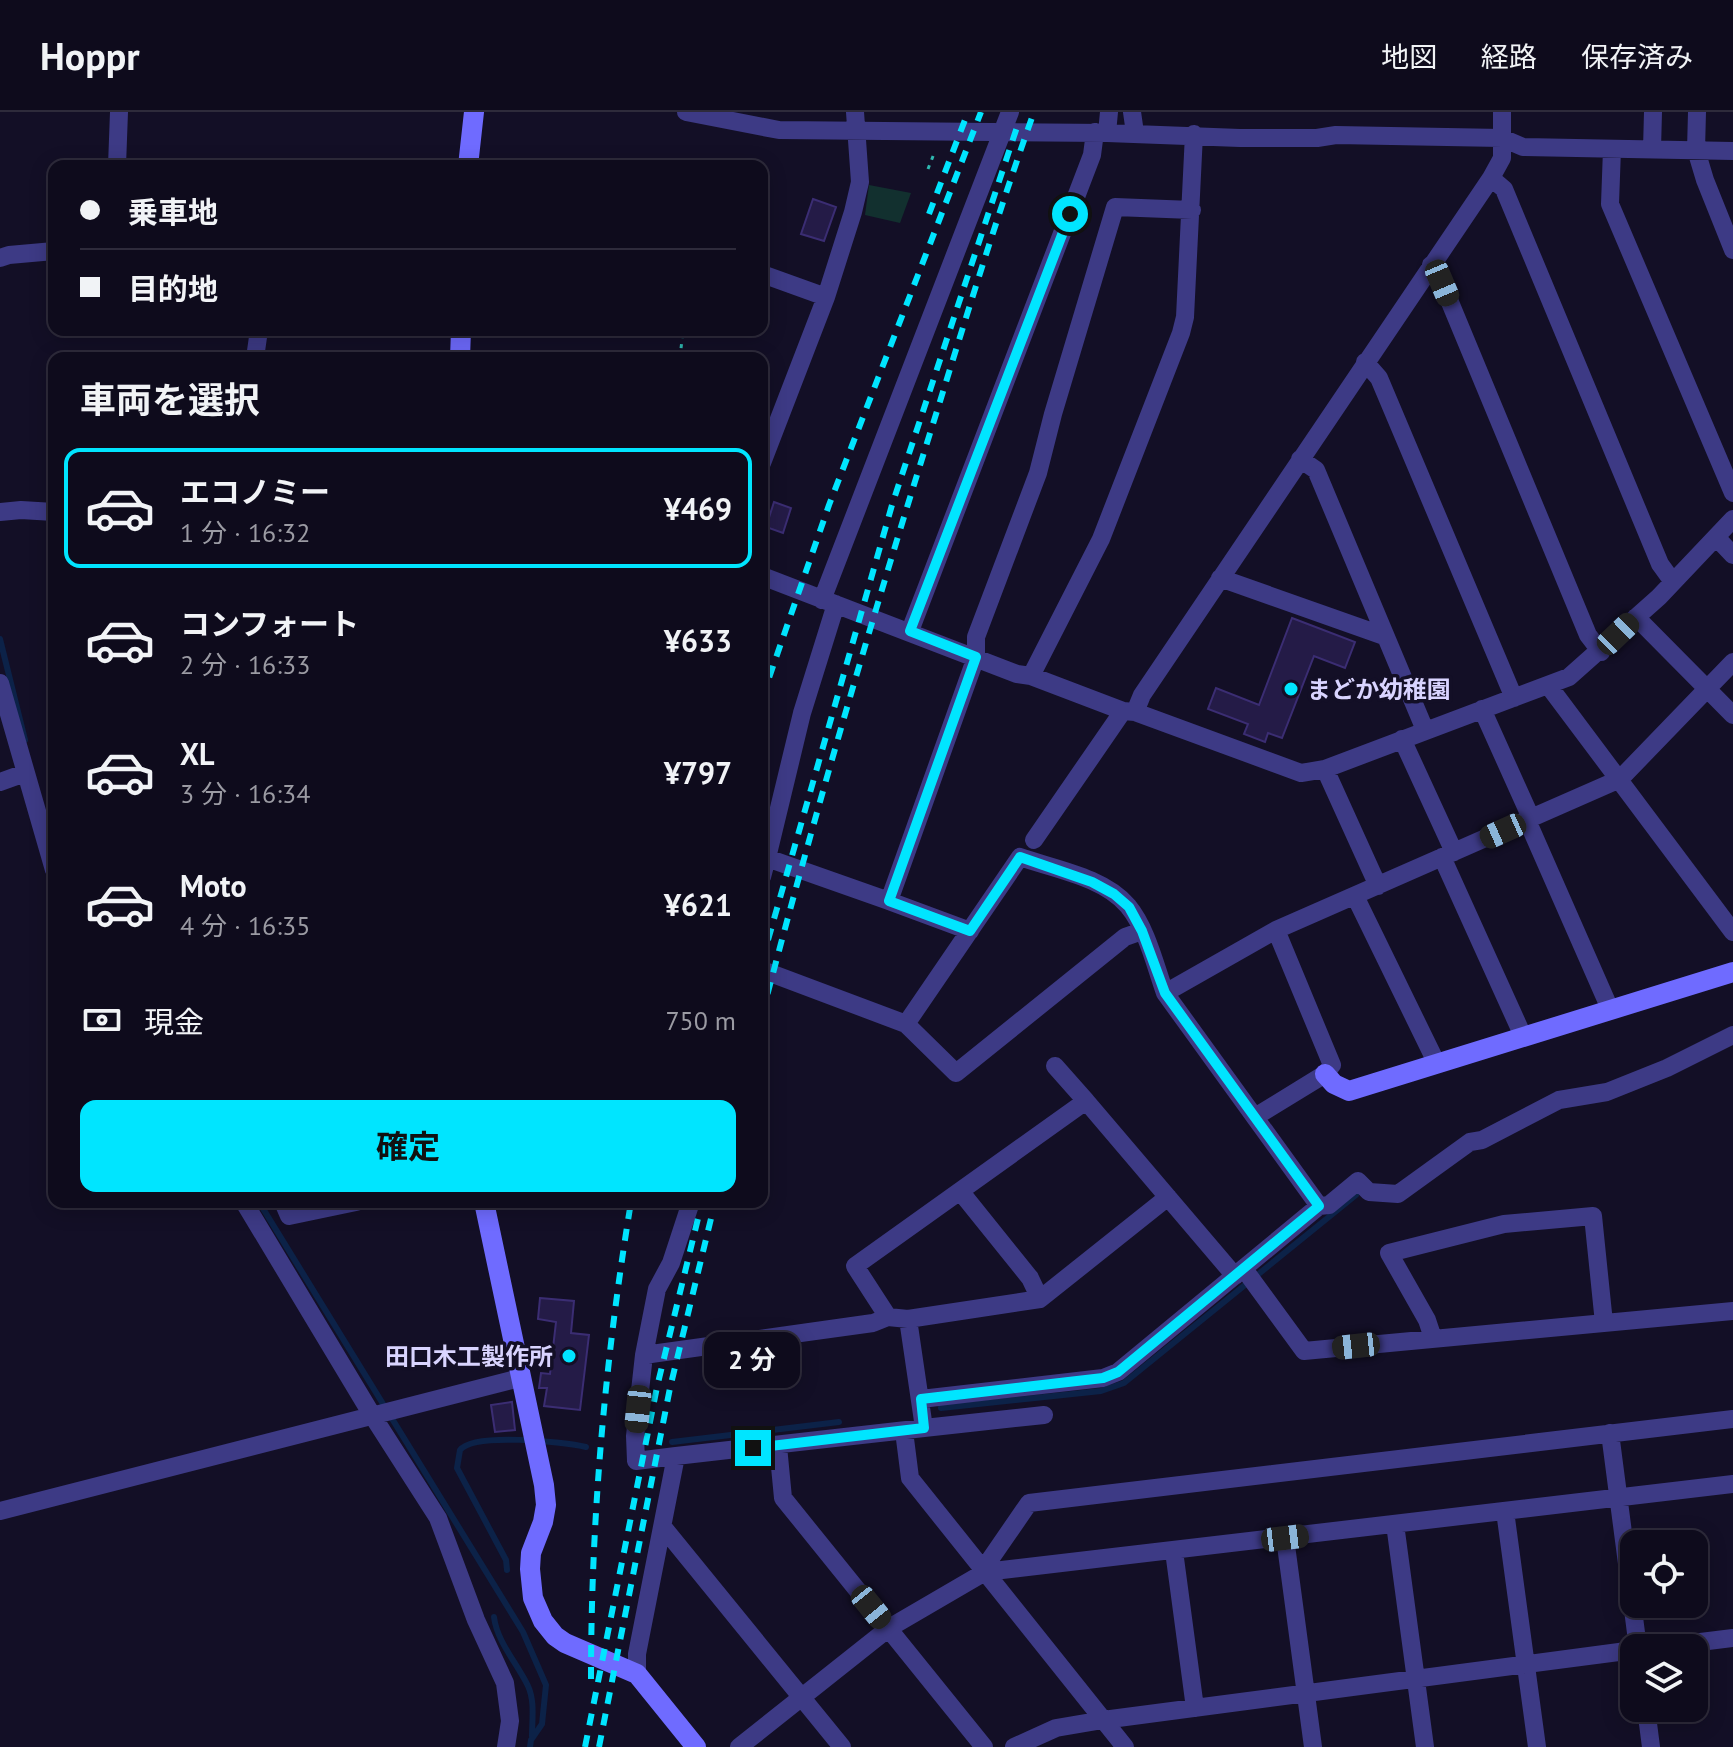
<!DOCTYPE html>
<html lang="ja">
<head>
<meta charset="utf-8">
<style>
  :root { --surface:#0e0b1c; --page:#171425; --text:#f1f3f6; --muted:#9b9ba3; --line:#2e2b3b; --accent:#00e5ff }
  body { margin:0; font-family:"PT Sans","Noto Sans JP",sans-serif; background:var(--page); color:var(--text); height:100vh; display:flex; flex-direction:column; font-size:30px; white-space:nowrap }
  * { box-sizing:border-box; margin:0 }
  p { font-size:26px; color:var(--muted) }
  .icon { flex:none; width:44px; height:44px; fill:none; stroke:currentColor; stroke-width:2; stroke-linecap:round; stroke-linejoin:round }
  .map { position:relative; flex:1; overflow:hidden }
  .drawer { position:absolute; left:48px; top:240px; width:720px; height:856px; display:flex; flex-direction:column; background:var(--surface); border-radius:16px; box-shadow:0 4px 20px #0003,0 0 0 2px var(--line) }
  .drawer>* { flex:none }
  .hud { position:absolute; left:48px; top:48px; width:720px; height:176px; border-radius:16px; box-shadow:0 4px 20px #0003,0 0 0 2px var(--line); display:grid; align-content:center; height:176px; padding:0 32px; background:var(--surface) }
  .fabs { position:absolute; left:1620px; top:1418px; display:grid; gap:16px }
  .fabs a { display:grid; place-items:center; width:88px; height:88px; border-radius:16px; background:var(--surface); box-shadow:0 4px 20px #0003,0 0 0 2px var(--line); font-size:40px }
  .end { position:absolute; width:36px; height:36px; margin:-18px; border:10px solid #00e5ff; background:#111; box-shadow:0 0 0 4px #111 }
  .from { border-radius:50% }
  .bubble { position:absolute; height:56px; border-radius:16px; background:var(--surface); box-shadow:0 4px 20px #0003,0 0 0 2px var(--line); font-size:26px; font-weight:700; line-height:56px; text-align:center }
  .car { position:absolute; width:24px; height:48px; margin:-24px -12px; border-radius:10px; box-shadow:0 0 6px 2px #0007; background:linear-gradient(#222 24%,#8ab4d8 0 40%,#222 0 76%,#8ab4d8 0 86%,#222 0) }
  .hud b { display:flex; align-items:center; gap:28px; height:76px; font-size:30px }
  .hud b+b { border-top:2px solid var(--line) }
  .hud i { width:20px; height:20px; background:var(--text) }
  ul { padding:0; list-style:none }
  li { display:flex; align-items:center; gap:24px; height:120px; margin:0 16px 12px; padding:0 16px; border:4px solid transparent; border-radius:16px }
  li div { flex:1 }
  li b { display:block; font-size:30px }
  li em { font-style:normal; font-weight:700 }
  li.active { border-color:var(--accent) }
  li>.icon { width:72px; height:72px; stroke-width:1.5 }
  h2 { padding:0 32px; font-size:36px; line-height:96px }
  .pay { display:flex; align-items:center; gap:20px; height:88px; padding:0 32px; font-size:30px }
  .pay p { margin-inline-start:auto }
  .primary-button { display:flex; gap:16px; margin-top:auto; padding:16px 32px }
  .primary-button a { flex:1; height:92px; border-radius:16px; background:var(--accent); color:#111; font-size:32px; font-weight:700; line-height:92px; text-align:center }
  header { display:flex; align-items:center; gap:48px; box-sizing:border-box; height:112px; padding:0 40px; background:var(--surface); border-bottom:2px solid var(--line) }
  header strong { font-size:38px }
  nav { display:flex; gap:44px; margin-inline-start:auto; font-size:28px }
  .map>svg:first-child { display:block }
  .green { fill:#12302f }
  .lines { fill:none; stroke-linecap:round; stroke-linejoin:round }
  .stream { stroke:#0c2248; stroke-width:6 }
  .building { fill:#241b47; stroke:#3b2d73; stroke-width:2 }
  .path { stroke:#2fb8b0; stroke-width:3; stroke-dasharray:4 6; stroke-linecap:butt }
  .street { stroke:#3d3a85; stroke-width:18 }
  .secondary { stroke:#6f6bff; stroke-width:20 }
  .rail { stroke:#00e5ff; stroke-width:6; stroke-dasharray:12 10; stroke-linecap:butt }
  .route { stroke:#00e5ff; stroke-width:10 }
  .poi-dot { fill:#00e5ff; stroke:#130f26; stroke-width:3 }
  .labels { text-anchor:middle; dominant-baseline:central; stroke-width:7; stroke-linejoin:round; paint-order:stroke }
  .poi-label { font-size:24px; font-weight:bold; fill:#d9d4ff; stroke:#130f26; text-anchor:start }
</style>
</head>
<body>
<header>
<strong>Hoppr</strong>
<nav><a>地図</a><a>経路</a><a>保存済み</a></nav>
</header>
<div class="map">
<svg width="1733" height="1635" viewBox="0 0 1733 1635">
  <rect width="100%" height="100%" fill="#130f26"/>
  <!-- green -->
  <path class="green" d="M869 73 911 81 900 111 865 103Z"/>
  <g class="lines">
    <!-- stream -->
    <path class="stream" d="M0 527 25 628
      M49 711 54 723
      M259 1090 523 1520 546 1573 542 1612 531 1628 530 1635
      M941 1296 1101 1279 1124 1271 1356 1083
      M672 1330 839 1310
      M507 1458 506 1448 457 1356 460 1338C474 1320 564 1330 586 1335
      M494 1505C497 1530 517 1551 528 1574 535 1589 532 1608 532 1624"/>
  </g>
  <!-- building -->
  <path class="building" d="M813 87 836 95 824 129 801 122Z
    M774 390 791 396 783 421 766 415Z
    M1292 506 1355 530 1345 556 1314 544 1282 626 1268 621 1265 630 1244 622 1248 612 1208 597 1216 576 1259 593Z
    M540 1186 574 1189 571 1221 589 1223 580 1298 544 1294 547 1276H539L541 1261 550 1262 556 1210 538 1207Z
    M512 1290 515 1318 495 1320 491 1293Z"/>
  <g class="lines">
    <!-- path -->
    <path class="path" d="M928 57 935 39
      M680 246 683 218"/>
    <!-- street -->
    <path class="street" d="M686 0 779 18 1107 21 1240 26H1317L1336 23 1502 26 1523 35 1733 39
      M1132 0 1135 21
      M1697 0 1696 38 1705 68 1733 138
      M1107 21 1109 0
      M1612 37 1610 92 1733 381
      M1652 37 1653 0
      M117 54 119 0
      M1491 66 1504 77 1660 452 1673 470
      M0 146 9 143 54 139
      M1431 153 1442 171 1588 523 1601 540
      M762 162 826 185
      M255 246 259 218
      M1365 250 1379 266 1514 586
      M1300 347 1316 358 1425 618
      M762 351 826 185 853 100 860 70 855 0
      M0 400 21 398 54 400
      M1716 425 1733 443
      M762 464 1017 562 1031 564 1123 599 1135 600 1301 661 1325 657 1569 565 1659 485 1733 407
      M1220 466 1384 524
      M822 488 1010 0
      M1636 505 1733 603
      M910 519 1092 43 1095 20
      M1031 564 1101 427 1181 221 1185 205 1194 22
      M0 571 54 758
      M1548 573 1733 820
      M1482 597 1531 706
      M1135 600 1142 583 1491 66 1502 46V0
      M1402 627 1454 740
      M1325 657 1378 774
      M0 670 25 661
      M1527 708 1610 897
      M1034 728 1123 599
      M1442 745 1523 924
      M767 746 802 601 836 492
      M762 765 767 746 889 789 976 545V525L1038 361 1053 302 1115 95 1192 98
      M1355 784 1436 950
      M889 789 970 819
      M762 858 906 912 1020 745C1054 757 1104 765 1128 794 1147 817 1155 853 1165 881L1276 818 1620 667 1733 550
      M1165 881 1319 1094
      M906 912 956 961 1125 825 1142 819
      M1055 954 1086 989
      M1255 1005 1325 962 1332 953 1276 818
      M960 1079 1030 1166 1040 1187
      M1168 1085 1040 1187 908 1207 888 1205 855 1154 1086 989 1235 1164
      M244 1090 372 1303 438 1406 476 1508 505 1571 510 1609 506 1635
      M283 1090 289 1104 356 1090
      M1244 1157 1304 1239 1733 1199
      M1433 1226 1427 1208 1389 1141 1504 1112 1593 1104 1604 1211
      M644 1243 873 1211 888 1205
      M921 1287 1103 1266 1118 1260 1319 1094 1329 1093 1358 1069 1369 1080 1398 1082 1470 1030 1482 1028 1559 988 1607 980 1667 956 1733 923
      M924 1316 1044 1303
      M904 1319 910 1366 1125 1635
      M1610 1321 1638 1536
      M778 1334 783 1386 984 1635
      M676 1344 636 1349 635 1324 644 1243 657 1177 671 1151 691 1090
      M0 1399 520 1266
      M1505 1399 1537 1635
      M1395 1412 1425 1635
      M663 1415 842 1635
      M1285 1426 1313 1635
      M1174 1439 1195 1596
      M985 1460 989 1449 1029 1391 1733 1307
      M1652 1536 1733 1526
      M637 1562V1542L676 1344 924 1316 908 1207
      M1646 1596 1651 1635
      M739 1635 889 1516 985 1460 1733 1372
      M1014 1635 1056 1616 1103 1608 1634 1538"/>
    <!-- secondary -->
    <path class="secondary" d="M468 54 474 0
      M460 246 461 218
      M1325 962 1334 972 1349 979 1733 860
      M484 1090 544 1373 546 1393 543 1410 531 1441 530 1457 533 1486 543 1509 555 1524 565 1531 637 1562 696 1635"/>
    <!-- rail -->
    <path class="rail" d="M929 102 968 0
      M762 586 829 393 981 0
      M762 849 892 393 1017 15
      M762 903C815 700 874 499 937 299 968 199 999 98 1034 0
      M591 1567C591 1407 605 1247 631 1090
      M585 1635 657 1275 702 1090
      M599 1635 670 1276 715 1090"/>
  </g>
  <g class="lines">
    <!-- route -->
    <path class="route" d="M753 1336 924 1316 921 1287 1103 1266 1118 1260 1319 1094 1165 881 1142 819 1129 795 1114 782 1092 770 1020 745 970 819 889 789 976 545 910 519 1070 102"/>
  </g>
  <!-- markers -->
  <g class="poi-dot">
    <circle cx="1291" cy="577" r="8"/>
    <circle cx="569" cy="1244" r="8"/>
  </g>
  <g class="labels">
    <!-- poi labels -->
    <g class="poi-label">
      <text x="1307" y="577">まどか幼稚園</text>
      <text x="553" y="1244" text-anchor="end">田口木工製作所</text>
    </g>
  </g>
</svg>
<div class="fabs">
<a><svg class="icon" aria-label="locate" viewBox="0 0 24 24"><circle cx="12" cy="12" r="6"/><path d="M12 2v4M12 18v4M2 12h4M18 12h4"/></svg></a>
<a><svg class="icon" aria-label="layers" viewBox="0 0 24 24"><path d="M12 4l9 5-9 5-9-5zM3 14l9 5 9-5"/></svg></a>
</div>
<i class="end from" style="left:1070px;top:102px"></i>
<i class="end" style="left:753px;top:1336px"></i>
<div class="bubble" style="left:704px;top:1220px;width:96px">2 分</div>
<i class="car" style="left:1442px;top:171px;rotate:157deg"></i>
<i class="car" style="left:1618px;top:522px;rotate:46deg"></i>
<i class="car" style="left:1503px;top:719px;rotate:246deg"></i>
<i class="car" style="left:1356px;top:1234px;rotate:264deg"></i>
<i class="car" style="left:638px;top:1297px;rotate:186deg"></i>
<i class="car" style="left:1285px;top:1426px;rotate:83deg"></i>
<i class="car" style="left:871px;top:1495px;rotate:141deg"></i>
<div class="hud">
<b><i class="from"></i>乗車地</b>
<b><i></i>目的地</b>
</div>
<section class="drawer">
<h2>車両を選択</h2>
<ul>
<li class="active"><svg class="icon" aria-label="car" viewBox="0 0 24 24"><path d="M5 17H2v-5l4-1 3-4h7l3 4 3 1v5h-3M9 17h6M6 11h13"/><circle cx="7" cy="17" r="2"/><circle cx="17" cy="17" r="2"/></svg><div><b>エコノミー</b><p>1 分 · 16:32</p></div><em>¥469</em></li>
<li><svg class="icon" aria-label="car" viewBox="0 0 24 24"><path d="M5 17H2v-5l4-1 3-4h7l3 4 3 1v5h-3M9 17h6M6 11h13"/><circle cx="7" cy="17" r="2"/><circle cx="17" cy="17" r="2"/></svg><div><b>コンフォート</b><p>2 分 · 16:33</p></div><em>¥633</em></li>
<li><svg class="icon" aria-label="car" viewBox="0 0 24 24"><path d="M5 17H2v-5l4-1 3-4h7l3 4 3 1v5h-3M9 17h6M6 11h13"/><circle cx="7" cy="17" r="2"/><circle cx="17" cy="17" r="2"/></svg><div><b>XL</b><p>3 分 · 16:34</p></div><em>¥797</em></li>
<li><svg class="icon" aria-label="car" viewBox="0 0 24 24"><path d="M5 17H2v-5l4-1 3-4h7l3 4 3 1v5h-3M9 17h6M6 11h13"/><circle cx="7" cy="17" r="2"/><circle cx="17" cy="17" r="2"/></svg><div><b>Moto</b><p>4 分 · 16:35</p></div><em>¥621</em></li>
</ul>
<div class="pay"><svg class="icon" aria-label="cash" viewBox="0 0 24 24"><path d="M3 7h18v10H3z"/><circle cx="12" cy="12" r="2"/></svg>現金<p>750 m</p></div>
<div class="primary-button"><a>確定</a></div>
</section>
</div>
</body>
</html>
